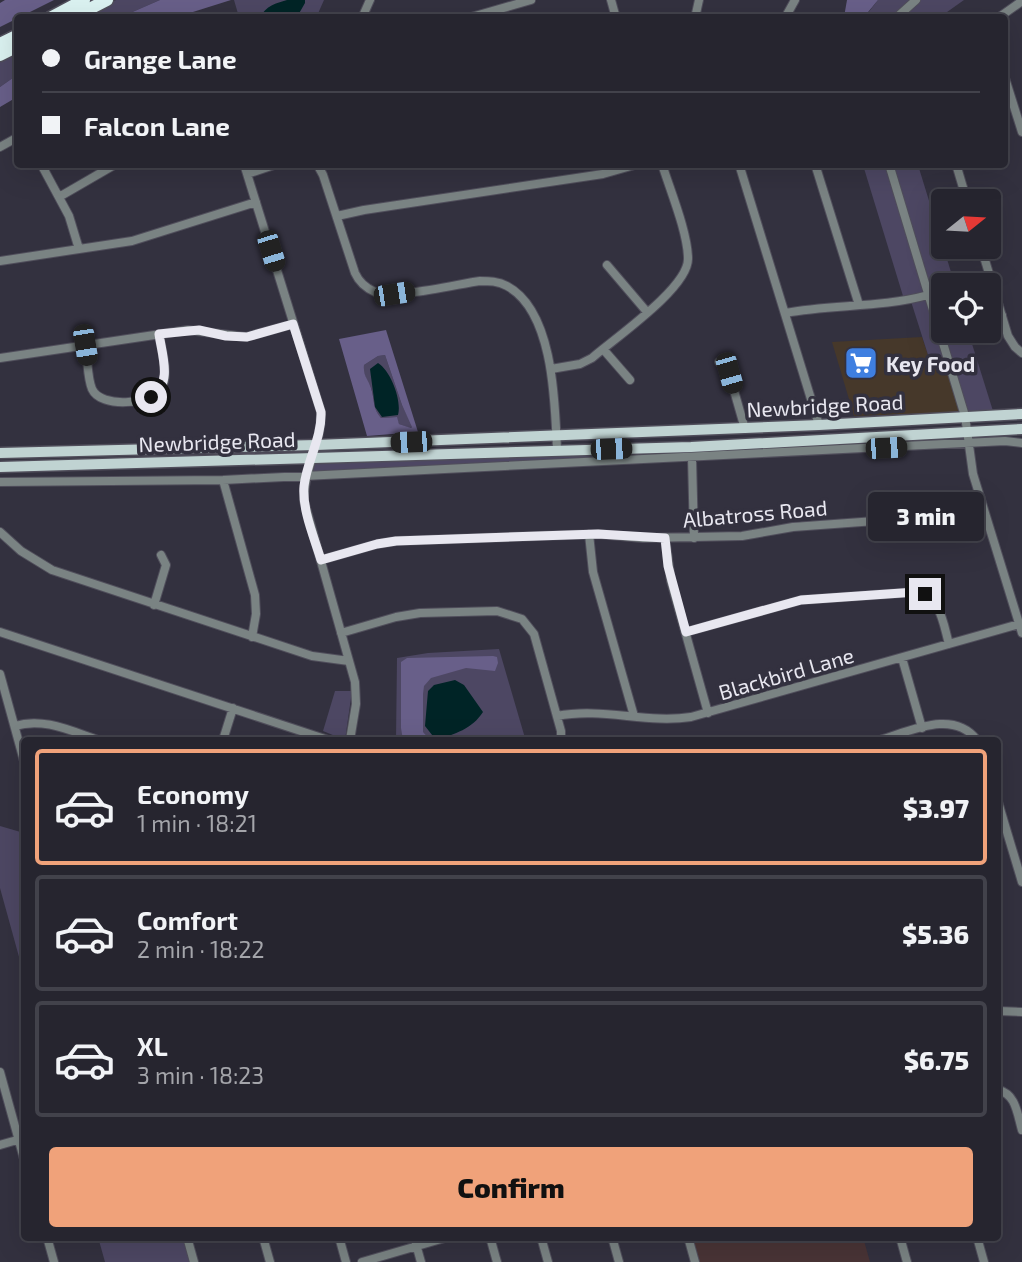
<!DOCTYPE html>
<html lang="en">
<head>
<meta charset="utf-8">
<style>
  :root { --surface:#26252f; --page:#32313b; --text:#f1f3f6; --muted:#a4a5aa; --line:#42424b; --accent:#f0a27a }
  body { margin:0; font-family:"Exo 2",sans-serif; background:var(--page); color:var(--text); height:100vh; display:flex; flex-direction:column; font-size:26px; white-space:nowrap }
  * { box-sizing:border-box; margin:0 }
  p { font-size:23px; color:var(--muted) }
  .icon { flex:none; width:38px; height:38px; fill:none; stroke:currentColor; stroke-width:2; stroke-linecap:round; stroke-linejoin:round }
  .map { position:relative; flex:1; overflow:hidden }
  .side { position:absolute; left:21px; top:737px; width:980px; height:504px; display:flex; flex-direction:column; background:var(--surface); border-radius:7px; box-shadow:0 7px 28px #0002,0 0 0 2px var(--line) }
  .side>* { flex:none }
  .banner { position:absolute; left:14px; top:14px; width:994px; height:154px; border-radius:7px; box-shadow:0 7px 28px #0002,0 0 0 2px var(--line); display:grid; align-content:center; height:154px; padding:0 28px; background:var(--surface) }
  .needle { width:46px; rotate:72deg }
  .buttons { position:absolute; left:931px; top:189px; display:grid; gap:14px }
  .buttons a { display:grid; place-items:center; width:70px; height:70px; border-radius:7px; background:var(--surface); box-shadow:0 7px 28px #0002,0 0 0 2px var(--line); font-size:35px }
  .end { position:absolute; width:32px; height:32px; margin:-16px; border:9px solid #e8e7f0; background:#111; box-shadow:0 0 0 4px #111 }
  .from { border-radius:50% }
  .bubble { position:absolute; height:49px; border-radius:7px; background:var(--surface); box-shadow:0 7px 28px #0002,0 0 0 2px var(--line); font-size:23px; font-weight:800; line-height:49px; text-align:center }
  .car { position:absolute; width:21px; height:42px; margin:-21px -10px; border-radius:9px; box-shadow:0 0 5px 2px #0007; background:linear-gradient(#222 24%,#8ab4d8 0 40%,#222 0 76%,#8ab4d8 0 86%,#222 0) }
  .banner b { display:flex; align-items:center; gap:24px; height:66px; font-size:26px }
  .banner b+b { border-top:2px solid var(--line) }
  .banner i { width:18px; height:18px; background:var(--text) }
  ul { padding:12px 0 0; list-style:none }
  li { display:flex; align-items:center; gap:21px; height:116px; margin:0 14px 10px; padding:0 14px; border:4px solid var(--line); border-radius:7px }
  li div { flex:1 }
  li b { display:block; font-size:26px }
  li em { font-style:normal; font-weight:800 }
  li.current { border-color:var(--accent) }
  li>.icon { width:63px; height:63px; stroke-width:1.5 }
  .button { display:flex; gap:14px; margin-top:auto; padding:14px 28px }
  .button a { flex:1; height:80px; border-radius:7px; background:var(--accent); color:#111; font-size:28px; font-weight:800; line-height:80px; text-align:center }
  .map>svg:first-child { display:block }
  .commercial { fill:#46382a }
  .education { fill:#493436 }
  .green { fill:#4d4763 }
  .forest { fill:#685f89; fill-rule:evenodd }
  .water { fill:#002426 }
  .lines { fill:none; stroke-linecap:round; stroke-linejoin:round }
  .minor-casing { stroke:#504e5b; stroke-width:10 }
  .major-casing { stroke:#504e5b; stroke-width:13 }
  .highway-casing { stroke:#504e5b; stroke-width:15 }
  .minor { stroke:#7a8383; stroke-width:8 }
  .major { stroke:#c0d3d2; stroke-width:10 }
  .highway { stroke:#dbf2f1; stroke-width:12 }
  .route { stroke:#e8e7f0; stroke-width:9 }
  .labels { text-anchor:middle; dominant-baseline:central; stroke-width:7; stroke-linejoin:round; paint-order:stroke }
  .poi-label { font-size:21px; font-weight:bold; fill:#e8e7f0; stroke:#33313f; text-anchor:start }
  .street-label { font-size:21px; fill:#e8e7f0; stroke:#33313f }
</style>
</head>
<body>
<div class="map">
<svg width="1022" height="1262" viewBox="0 0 1022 1262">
  <rect width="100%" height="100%" fill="#33313f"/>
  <!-- commercial -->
  <path class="commercial" d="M922 337 929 358 945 356 962 412 854 416 832 342Z"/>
  <!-- education -->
  <path class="education" d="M688 1237H863L870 1262H695Z"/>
  <!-- green -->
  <path class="green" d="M116 0H160L121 17 82 18Z
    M234 0H324L316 18 239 17Z
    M878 0H964L940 17 864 18Z
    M17 51V75L0 87V61Z
    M863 165H918L955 285H943V331H968L993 411 962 412 945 357 929 358 909 295 903 296Z
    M385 355 402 405 413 427 410 428 399 424 396 417 381 418C371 408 376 397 370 386 366 378 363 375 364 365L378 356Z
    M966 432V442L308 474 313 460Z
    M499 649 525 738 522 740H396L397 658 428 653Z
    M335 691H352L345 740 323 731Z
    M0 826 24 833V975L0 888Z
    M98 1237H187L194 1262H105Z"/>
  <!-- forest -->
  <path class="forest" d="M5 0H54L0 27V3Z
    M160 0H231L177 17H121Z
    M847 0H878L864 17H844Z
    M17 75V97L0 107V87Z
    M386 330 418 432 367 436 339 339ZM385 355 402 405 412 427 411 428 399 424 397 417 381 418C372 408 375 400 371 388 368 379 363 376 364 365L378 356Z
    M493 656 497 657 498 663 495 671 466 668 431 678 424 686 423 694V732L430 740H403L401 728V662L407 658Z"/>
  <!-- water -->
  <path class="water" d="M287 0H305V3L297 17H260C266 6 276 3 287 0Z
    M378 363C391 371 402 401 398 415L382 417 375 407 370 369Z
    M455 680 464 685 483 712C472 729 455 734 436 740L425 726 428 691 434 685Z"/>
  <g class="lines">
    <defs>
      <path id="minor" d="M611 0 616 18
        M362 18 370 0
        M468 18 531 0
        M695 18 699 0
        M785 18 795 0
        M896 18 916 0
        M998 18 1022 1
        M1004 75 1022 132
        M0 147 18 137
        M41 164 69 216 79 249
        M244 164 321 412C322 443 303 470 304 501L355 682 356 704 350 740
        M317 164 323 175 355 273C359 282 366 288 375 292 392 300 458 284 480 281 489 281 498 281 507 286 554 311 555 404 557 450
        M739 164 819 425
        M815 164 859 305
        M889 164 965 416 973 474 1022 633
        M956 164 967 201
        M247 174 277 164
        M59 197 116 164
        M337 216 364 210 603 174 638 164
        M981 247 1008 336 1015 347 1022 353
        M0 261 132 241 256 202
        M607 265 647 312
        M785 313C832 304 881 308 928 295
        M989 319 1002 315
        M940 334 953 331
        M85 345C88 359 87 377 92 389 101 409 151 404 161 389 170 375 161 349 159 334
        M603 349 630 380
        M0 358 188 330 246 337 293 324
        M719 362 729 373 745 429
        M551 369 580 364 592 358C615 338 688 288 688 259 688 233 670 190 662 164
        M692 458 694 538
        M223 480 255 595 256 614 252 637
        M0 482 223 480 1005 441 1022 443
        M0 532 21 551 52 570 312 656 349 661
        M589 534 593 572 634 716
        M665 538 671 581 708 713
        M321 560 377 544 396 541 598 534 643 538 742 536 793 527 985 513
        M154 605 166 565 161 555
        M0 632 328 740
        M686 632 801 600 916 592C941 597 943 623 949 644
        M341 633 396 617 420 613 497 611 522 619 534 634 561 731V740
        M902 658 922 728
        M0 674 24 761
        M557 716C603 707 646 724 691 717L1019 624
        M15 726C43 717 71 731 98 740
        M223 740 233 708
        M880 740C911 731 953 709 977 740
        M998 802 1022 882
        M998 1011 1022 1012
        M0 1072 24 1159
        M998 1090C1016 1094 1017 1113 1022 1130
        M0 1145 24 1138
        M47 1237 54 1262
        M187 1237 194 1262
        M263 1237 270 1262
        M339 1237 346 1262
        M414 1237 421 1262
        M490 1237 497 1262
        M541 1237 548 1262
        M612 1237 619 1262
        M688 1237 695 1262
        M900 1237 907 1262
        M977 1237 984 1262
        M362 1262 448 1237"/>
      <path id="major" d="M0 453 316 445 819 425 1022 414
        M0 467 691 447 1022 429"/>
      <path id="highway" d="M50 18 84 0
        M72 18 107 0
        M0 44 18 35
        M0 55 18 46"/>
    </defs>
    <!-- minor casing -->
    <use href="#minor" class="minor-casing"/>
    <!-- major casing -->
    <use href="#major" class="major-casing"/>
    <!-- highway casing -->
    <use href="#highway" class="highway-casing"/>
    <!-- minor -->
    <use href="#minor" class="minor"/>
    <!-- major -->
    <use href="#major" class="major"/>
    <!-- highway -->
    <use href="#highway" class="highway"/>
  </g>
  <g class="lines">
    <!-- route -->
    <path class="route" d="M151 397C173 384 162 355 159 334L199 330 226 336 247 337 293 324 321 412C322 438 307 460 304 486 302 510 314 537 321 560L377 544 396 541 598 534 665 538 668 566 686 632 801 600 916 592 925 594"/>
  </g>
  <!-- icons -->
  <defs>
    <symbol id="supermarket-square" viewBox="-11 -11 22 22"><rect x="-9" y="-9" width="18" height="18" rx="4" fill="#3f7fe0" stroke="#33313f"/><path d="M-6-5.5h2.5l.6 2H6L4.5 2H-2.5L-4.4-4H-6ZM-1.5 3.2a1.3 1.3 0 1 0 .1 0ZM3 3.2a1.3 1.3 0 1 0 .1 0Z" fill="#fff"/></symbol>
  </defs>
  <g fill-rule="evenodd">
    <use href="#supermarket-square" x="842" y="344" width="38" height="38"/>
  </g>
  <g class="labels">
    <!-- poi labels -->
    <g class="poi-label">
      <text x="886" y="363">Key Food</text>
    </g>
    <!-- street labels -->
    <g class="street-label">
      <text transform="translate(825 405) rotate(-3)">Newbridge Road</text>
      <text transform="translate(217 441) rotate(-2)">Newbridge Road</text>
      <text transform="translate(755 513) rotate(-5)">Albatross Road</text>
      <text transform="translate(786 673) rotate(-16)">Blackbird Lane</text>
    </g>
  </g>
</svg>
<div class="buttons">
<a><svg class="needle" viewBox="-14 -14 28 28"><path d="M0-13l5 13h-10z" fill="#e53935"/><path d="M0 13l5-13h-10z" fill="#a4a5aa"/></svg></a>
<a><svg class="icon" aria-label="locate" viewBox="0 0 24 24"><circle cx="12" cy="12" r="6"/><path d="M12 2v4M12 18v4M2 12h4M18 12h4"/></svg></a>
</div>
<i class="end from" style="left:151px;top:397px"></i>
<i class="end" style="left:925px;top:594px"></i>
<div class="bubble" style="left:868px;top:492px;width:116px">3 min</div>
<i class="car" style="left:271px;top:251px;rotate:163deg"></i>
<i class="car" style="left:394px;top:294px;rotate:81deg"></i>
<i class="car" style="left:85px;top:345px;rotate:171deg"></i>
<i class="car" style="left:729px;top:373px;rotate:164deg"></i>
<i class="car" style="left:411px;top:442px;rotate:268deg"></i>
<i class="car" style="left:886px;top:448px;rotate:87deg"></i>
<i class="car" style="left:611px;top:449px;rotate:88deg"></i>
<div class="banner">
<b><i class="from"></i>Grange Lane</b>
<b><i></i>Falcon Lane</b>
</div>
<section class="side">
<ul>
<li class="current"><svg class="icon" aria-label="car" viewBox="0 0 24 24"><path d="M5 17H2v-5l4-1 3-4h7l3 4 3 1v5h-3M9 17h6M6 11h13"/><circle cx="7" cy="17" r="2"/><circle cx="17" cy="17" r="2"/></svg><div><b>Economy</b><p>1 min · 18:21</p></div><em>$3.97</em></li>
<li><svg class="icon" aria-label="car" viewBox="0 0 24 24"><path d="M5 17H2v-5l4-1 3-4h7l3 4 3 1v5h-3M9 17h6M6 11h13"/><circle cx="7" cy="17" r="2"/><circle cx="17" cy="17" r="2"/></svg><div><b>Comfort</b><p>2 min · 18:22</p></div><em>$5.36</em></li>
<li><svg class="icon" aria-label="car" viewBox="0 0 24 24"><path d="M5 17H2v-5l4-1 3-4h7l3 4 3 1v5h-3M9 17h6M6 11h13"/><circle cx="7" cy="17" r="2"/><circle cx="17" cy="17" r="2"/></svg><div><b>XL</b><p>3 min · 18:23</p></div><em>$6.75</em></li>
</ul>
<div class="button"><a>Confirm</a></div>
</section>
</div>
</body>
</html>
